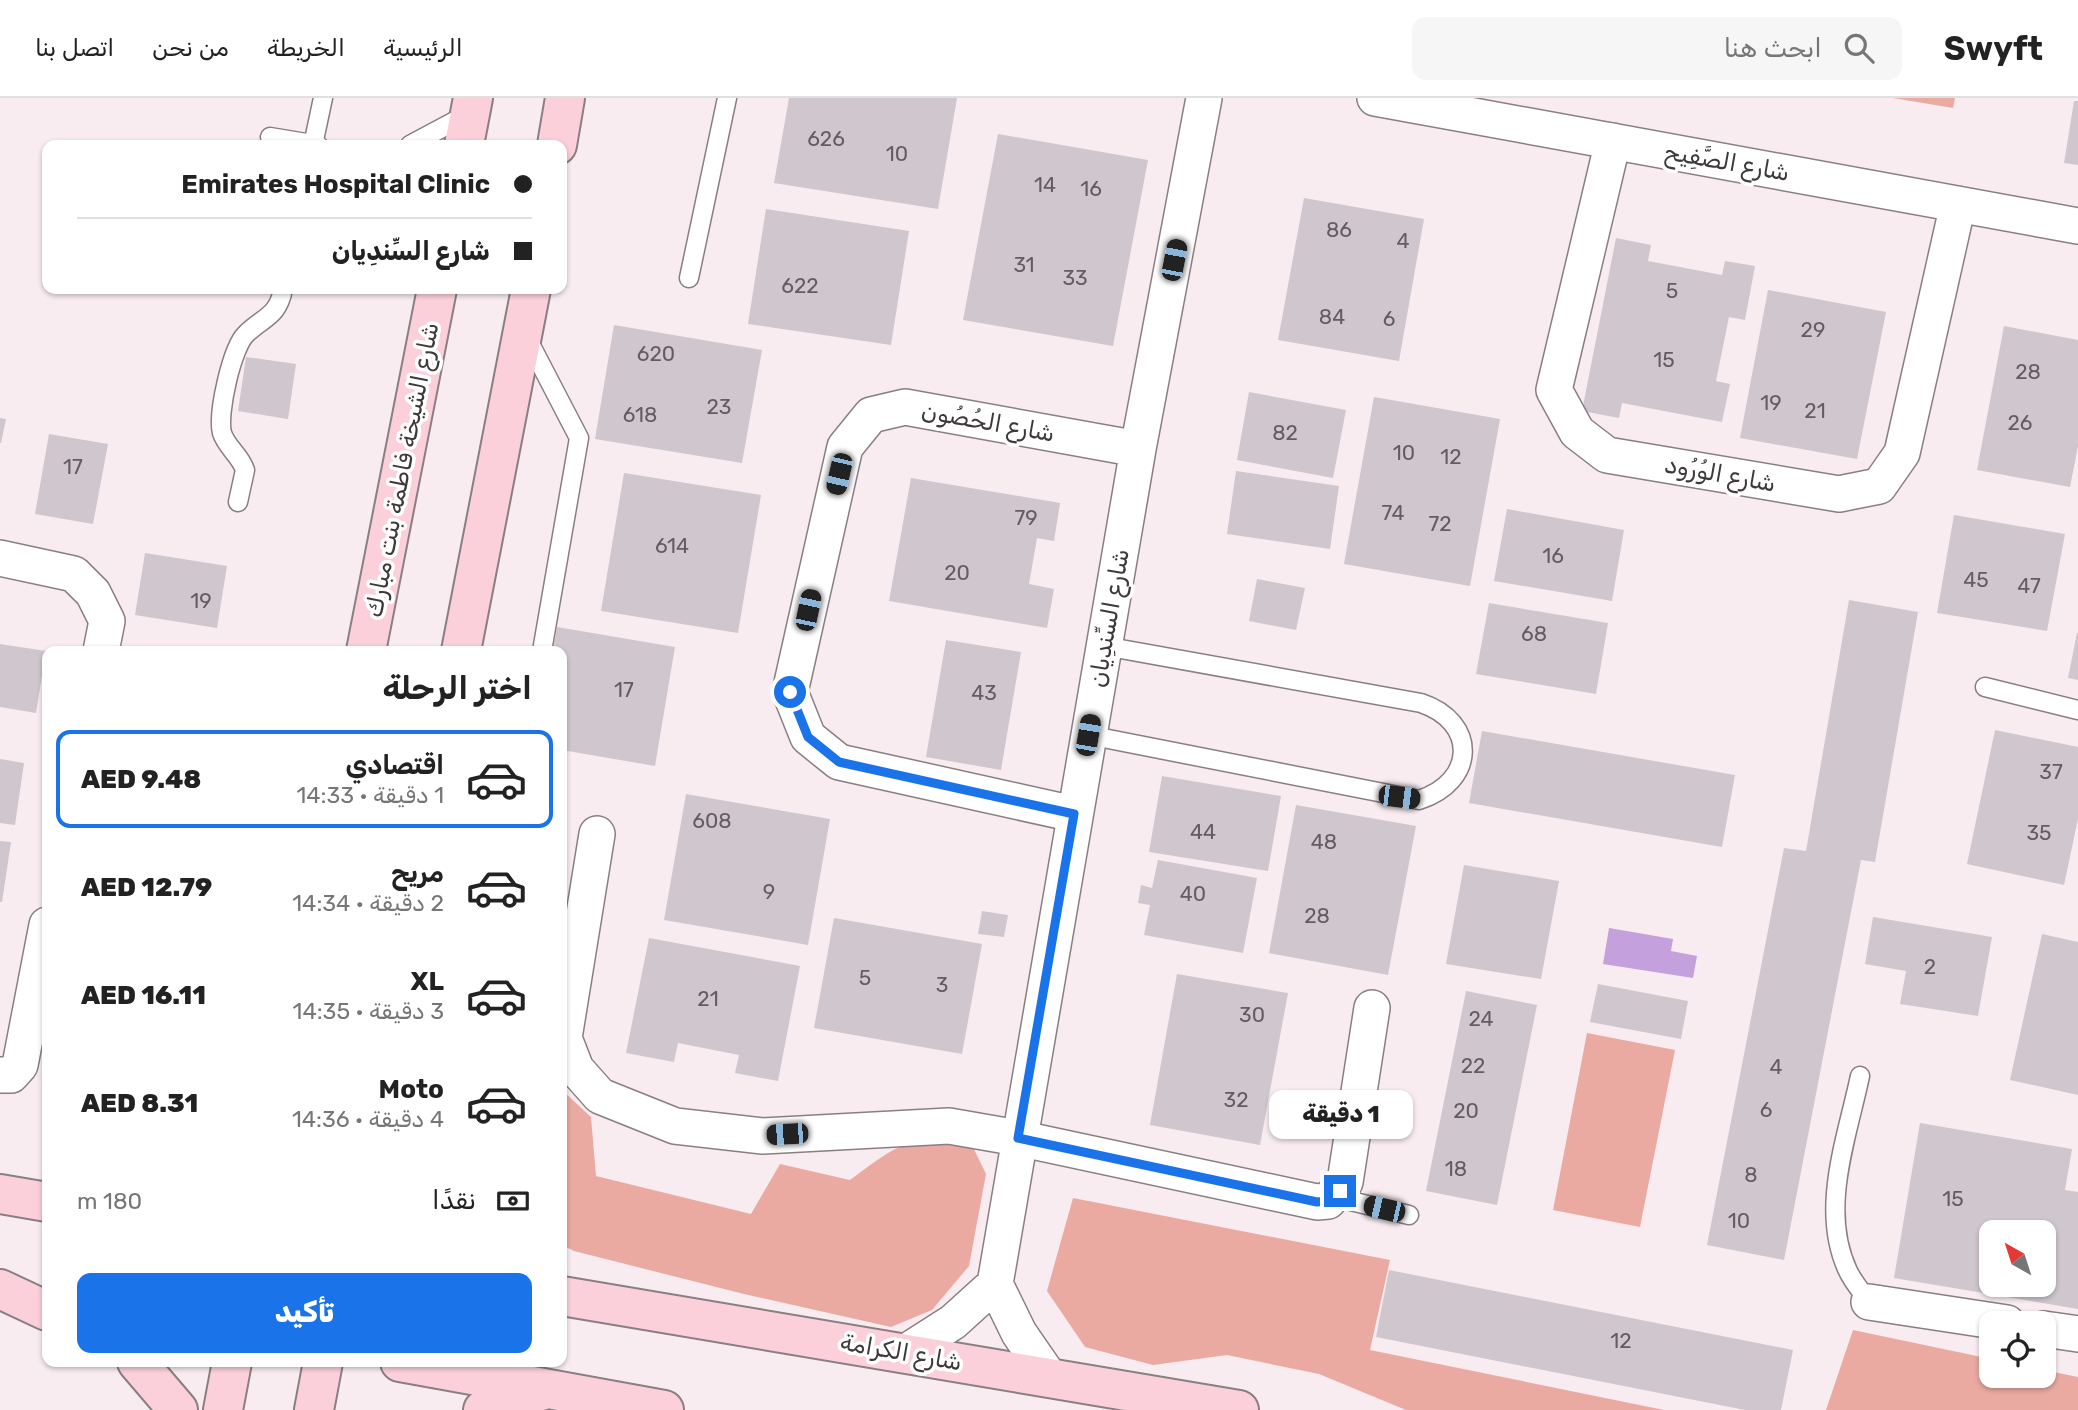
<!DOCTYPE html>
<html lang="ar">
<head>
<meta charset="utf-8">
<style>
  :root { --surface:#fff; --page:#f6f6f6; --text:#222; --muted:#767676; --line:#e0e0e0; --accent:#1a73e8 }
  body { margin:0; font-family:Rubik,"Noto Sans Arabic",sans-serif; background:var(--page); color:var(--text); direction:rtl; height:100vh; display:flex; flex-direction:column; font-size:26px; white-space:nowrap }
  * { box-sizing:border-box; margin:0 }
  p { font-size:23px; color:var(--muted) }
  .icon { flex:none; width:38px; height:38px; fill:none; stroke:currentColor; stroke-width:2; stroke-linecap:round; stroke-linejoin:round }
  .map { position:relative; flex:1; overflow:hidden; direction:ltr }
  .drawer { position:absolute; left:42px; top:548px; width:525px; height:721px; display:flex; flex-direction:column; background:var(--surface); border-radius:14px; box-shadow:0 2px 5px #0004; direction:rtl }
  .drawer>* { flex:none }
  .hud { position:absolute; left:42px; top:42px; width:525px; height:154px; border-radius:14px; box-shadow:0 2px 5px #0004; direction:rtl; display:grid; align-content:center; height:154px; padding:0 35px; background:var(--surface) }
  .needle { width:46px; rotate:321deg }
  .tools { position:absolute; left:1979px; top:1122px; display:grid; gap:14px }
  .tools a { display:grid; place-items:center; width:77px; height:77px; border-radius:14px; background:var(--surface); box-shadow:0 2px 5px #0004; font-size:35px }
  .end { position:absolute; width:32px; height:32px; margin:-16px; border:9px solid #1a73e8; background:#fff; box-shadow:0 0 0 4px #fff }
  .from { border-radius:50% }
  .bubble { position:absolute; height:49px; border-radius:14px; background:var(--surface); box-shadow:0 2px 5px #0004; font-size:23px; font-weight:800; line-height:49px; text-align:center; direction:rtl }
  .car { position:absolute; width:21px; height:42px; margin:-21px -10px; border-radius:9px; box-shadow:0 0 5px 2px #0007; background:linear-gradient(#222 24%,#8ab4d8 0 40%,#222 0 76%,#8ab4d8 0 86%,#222 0) }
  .hud b { display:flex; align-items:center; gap:24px; height:66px; font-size:26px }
  .hud b+b { border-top:2px solid var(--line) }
  .hud i { width:18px; height:18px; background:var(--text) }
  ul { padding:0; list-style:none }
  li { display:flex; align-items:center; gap:21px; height:98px; margin:0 14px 10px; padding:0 21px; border:4px solid transparent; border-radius:14px }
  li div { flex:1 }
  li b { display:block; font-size:26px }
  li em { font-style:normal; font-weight:800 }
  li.active { border-color:var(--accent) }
  li>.icon { width:63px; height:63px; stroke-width:1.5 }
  h2 { padding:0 35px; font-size:32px; line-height:84px }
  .pay { display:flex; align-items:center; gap:18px; height:77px; padding:0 35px; font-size:26px }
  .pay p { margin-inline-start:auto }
  .button { display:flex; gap:14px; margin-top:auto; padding:14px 35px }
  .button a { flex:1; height:80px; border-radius:14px; background:var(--accent); color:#fff; font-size:28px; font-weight:800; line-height:80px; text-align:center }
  header { display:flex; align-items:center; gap:42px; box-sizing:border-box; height:98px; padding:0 35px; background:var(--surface); border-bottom:2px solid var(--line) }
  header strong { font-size:33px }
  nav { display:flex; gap:38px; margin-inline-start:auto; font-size:24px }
  .search { width:490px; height:63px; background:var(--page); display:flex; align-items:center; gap:18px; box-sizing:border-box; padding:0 24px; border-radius:14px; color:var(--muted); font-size:26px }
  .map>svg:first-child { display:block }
  .green { fill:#eaaaa1 }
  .water { fill:#c4a0dc }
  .building { fill:#cfc6ce; fill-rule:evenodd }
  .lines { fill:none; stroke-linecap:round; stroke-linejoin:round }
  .lane-casing { stroke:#897f83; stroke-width:21 }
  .street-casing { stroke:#897f83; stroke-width:38 }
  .secondary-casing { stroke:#897f83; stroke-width:42 }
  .lane { stroke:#fff; stroke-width:18 }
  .street { stroke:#fff; stroke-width:35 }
  .secondary { stroke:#fbd0da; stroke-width:38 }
  .route { stroke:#1a73e8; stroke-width:9 }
  .labels { text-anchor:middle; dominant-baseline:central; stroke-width:7; stroke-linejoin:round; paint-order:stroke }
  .number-label { font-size:21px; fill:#625d60 }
  .street-label { font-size:24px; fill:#3e3a3b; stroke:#fff }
</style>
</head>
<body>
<header>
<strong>Swyft</strong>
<div class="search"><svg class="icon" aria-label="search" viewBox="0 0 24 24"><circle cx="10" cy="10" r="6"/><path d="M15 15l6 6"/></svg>ابحث هنا</div>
<nav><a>الرئيسية</a><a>الخريطة</a><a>من نحن</a><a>اتصل بنا</a></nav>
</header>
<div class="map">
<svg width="2078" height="1312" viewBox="0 0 2078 1312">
  <rect width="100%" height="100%" fill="#f8ecf1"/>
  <!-- green -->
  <path class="green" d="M1893 0H1955L1953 10Z
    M1587 935 1675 952 1640 1129 1553 1112Z
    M562 992 591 1019 596 1078 751 1116 780 1066 850 1082C902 1043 905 1040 971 1045L986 1076 969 1168 932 1212 891 1229 744 1196 574 1153 562 1147Z
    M1073 1100 1390 1162 1370 1252 1664 1312H1406L1319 1276 1227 1257 1153 1267 1085 1249 1047 1193Z
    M1853 1232 1991 1261 1992 1278H2044V1272L2078 1279V1312H1826Z"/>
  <!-- water -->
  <path class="water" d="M1609 830 1673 841 1671 853 1697 858 1693 880 1603 866Z"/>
  <!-- building -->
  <path class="building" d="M789 0H957L938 111 774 85Z
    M2074 3H2078V67L2064 65Z
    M998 36 1148 62 1113 248 963 222Z
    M1304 100 1424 121 1399 263 1278 242Z
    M766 111 909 133 891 247 748 226Z
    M1616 140 1651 147 1648 163 1722 177 1725 163 1755 168 1745 222 1729 219 1716 283 1730 286 1722 324 1622 305 1619 320 1582 313Z
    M1768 192 1886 214 1857 361 1740 340Z
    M614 227 762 252 742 365 595 341Z
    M2004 228 2078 242V348L2070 389 1977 372Z
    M246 259 296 266 288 321 238 313Z
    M1249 294 1346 312 1333 380 1237 362Z
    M1374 299 1500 321 1470 488 1344 466Z
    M0 320 6 321 1 345H0Z
    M49 336 108 346 93 426 35 416Z
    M1236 373 1339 388 1330 451 1227 436Z
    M624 375 761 397 738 535 601 513Z
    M911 380 1060 405 1054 443 1037 440 1029 486 1054 491 1047 530 889 503Z
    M1507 411 1624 432 1612 503 1494 483Z
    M1954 417 2065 436 2047 533 1937 515Z
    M145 455 227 468 217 530 135 517Z
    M1257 481 1305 490 1296 532 1249 523Z
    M1849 502 1918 514 1875 764 1861 762 1784 1162 1707 1147 1784 750 1806 753Z
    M1489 505 1608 525 1596 596 1476 576Z
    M557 529 675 549 655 668 562 652V553H553Z
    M2077 535H2078V582L2068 580Z
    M946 542 1021 554 1001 672 926 659Z
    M0 546 46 553 36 615 0 609Z
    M1995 632 2078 649V721L2064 787 1967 766Z
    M1482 633 1735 677 1722 749 1469 705Z
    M0 661 24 665 15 727 0 725Z
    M1162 678 1281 698 1268 773 1149 754Z
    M686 696 830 721 808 847 664 822Z
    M1296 707 1416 728 1388 877 1269 855Z
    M0 743 11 744 2 804H0Z
    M1158 762 1257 780 1243 855 1144 837 1150 807 1138 805 1141 787 1152 790Z
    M1464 767 1559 783 1541 881 1446 866Z
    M982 813 1008 817 1004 839 978 836Z
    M1873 819 1992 839 1978 918 1900 906 1906 873 1865 866Z
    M834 820 982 846 962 956 814 930Z
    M2042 836 2078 844V997L2010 982Z
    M649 840 800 868 778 983 735 975 739 957 678 945 674 964 626 955Z
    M1177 876 1288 895 1260 1047 1150 1027Z
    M1598 886 1688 903 1681 941 1590 924Z
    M1466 893 1537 907 1497 1107 1426 1093Z
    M1920 1025 2072 1051 2065 1092 2078 1094V1211L1894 1180ZM1992 1134H2044V1186H1992Z
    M1389 1172 1793 1252 1781 1312H1745L1376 1239Z"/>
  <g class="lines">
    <defs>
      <path id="lane" d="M270 39 318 47
        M313 47 323 0
        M410 47 468 16
        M689 180 727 0
        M527 240 579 340 542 553
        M238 404 245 372C240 357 227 350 222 335 217 316 232 249 246 236 263 219 278 219 283 191
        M1985 589 2078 612
        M1088 637 1419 702C1476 684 1478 624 1421 605L1104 548
        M1860 978C1847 1040 1819 1112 1848 1173 1853 1184 1862 1194 1869 1204
        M1334 1099 1409 1117"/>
      <path id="street" d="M1375 0 2078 128
        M1613 43 1554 292 1577 334 1607 357 1839 396 1879 388 1902 355 1958 106
        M0 460 74 476 93 495 107 523 101 553
        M1074 716 839 664 808 639 790 594 845 349 871 317 905 309 1138 351
        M597 736 564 940 576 971 600 998 675 1028 763 1038 949 1028 1018 1040 1317 1104 1328 1103 1345 1084 1372 910
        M0 977H11L20 967 47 827
        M1869 1204 2007 1225
        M2044 1231 2078 1236
        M906 1254 953 1224 995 1186
        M1050 1280 1019 1235 995 1186 1138 351 1204 0"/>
      <path id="secondary" d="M464 47 473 0
        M557 47 565 0
        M366 553 437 191
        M461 553 531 191
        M0 1096 47 1104
        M0 1191 47 1213
        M562 1198 1239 1312
        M137 1264 178 1312
        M400 1264 664 1312
        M223 1312 232 1264
        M314 1312 323 1264
        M483 1312 547 1291"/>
    </defs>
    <!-- lane casing -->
    <use href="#lane" class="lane-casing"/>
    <!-- street casing -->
    <use href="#street" class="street-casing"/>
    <!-- secondary casing -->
    <use href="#secondary" class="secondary-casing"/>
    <!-- lane -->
    <use href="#lane" class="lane"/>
    <!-- street -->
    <use href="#street" class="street"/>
    <!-- secondary -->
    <use href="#secondary" class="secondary"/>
  </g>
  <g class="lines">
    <!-- route -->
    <path class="route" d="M790 594 808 639 839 664 1074 716 1018 1040 1317 1104 1328 1103 1340 1093"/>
  </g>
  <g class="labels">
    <!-- number labels -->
    <g class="number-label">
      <text x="826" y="40">626</text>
      <text x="897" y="55">10</text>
      <text x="1045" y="86">14</text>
      <text x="1091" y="90">16</text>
      <text x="1339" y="131">86</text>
      <text x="1403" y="142">4</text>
      <text x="1024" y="166">31</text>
      <text x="1075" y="179">33</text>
      <text x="800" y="187">622</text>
      <text x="1672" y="192">5</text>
      <text x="1332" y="218">84</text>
      <text x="1389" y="220">6</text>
      <text x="1813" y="231">29</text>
      <text x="656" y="255">620</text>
      <text x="1664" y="261">15</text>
      <text x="2028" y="273">28</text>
      <text x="1771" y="304">19</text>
      <text x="719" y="308">23</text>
      <text x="1815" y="312">21</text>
      <text x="640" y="316">618</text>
      <text x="2020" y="324">26</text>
      <text x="1285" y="334">82</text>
      <text x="1404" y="354">10</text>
      <text x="1451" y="358">12</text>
      <text x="73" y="368">17</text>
      <text x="1393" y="414">74</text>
      <text x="1026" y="419">79</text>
      <text x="1440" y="425">72</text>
      <text x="672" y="447">614</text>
      <text x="1553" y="457">16</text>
      <text x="957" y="474">20</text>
      <text x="1976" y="481">45</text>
      <text x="2029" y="487">47</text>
      <text x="201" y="502">19</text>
      <text x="1534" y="535">68</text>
      <text x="624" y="591">17</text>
      <text x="984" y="594">43</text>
      <text x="2051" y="673">37</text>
      <text x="712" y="722">608</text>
      <text x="1203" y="733">44</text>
      <text x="2039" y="734">35</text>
      <text x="1324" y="743">48</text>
      <text x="769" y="793">9</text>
      <text x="1193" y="795">40</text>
      <text x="1317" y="817">28</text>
      <text x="1930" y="868">2</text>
      <text x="865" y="879">5</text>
      <text x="942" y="886">3</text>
      <text x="708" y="900">21</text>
      <text x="1252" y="916">30</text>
      <text x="1481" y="920">24</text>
      <text x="1473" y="967">22</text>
      <text x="1776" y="968">4</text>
      <text x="1236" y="1001">32</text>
      <text x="1766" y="1011">6</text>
      <text x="1466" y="1012">20</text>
      <text x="1456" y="1070">18</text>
      <text x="1751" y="1076">8</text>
      <text x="1953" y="1100">15</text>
      <text x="1739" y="1122">10</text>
      <text x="1621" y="1242">12</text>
    </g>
    <!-- street labels -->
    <g class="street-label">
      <text transform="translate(1727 64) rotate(10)">شارع الصَّفِيح</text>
      <text transform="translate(988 324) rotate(10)">شارع الحُصُون</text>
      <text transform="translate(402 372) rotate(-79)">شارع الشيخة فاطمة بنت مبارك</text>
      <text transform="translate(1720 376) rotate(10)">شارع الوُرُود</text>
      <text transform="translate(1109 520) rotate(-80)">شارع السِّندِيان</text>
      <text transform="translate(901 1254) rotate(10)">شارع الكرامة</text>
    </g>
  </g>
</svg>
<div class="tools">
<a><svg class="needle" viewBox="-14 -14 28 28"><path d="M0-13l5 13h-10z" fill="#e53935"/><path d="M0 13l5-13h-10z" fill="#767676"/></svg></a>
<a><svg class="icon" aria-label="locate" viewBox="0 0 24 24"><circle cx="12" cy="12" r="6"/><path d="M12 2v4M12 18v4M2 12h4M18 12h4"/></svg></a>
</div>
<i class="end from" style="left:790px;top:594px"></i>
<i class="end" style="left:1340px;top:1093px"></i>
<div class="bubble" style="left:1269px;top:992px;width:144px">1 دقيقة</div>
<i class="car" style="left:1174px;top:162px;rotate:11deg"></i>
<i class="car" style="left:839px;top:376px;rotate:193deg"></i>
<i class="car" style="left:808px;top:512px;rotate:12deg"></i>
<i class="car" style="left:1088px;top:637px;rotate:10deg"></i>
<i class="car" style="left:1399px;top:699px;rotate:97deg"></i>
<i class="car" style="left:787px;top:1036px;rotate:267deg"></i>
<i class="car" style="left:1384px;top:1111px;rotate:283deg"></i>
<div class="hud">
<b><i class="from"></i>Emirates Hospital Clinic</b>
<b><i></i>شارع السِّندِيان</b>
</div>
<section class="drawer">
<h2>اختر الرحلة</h2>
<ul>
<li class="active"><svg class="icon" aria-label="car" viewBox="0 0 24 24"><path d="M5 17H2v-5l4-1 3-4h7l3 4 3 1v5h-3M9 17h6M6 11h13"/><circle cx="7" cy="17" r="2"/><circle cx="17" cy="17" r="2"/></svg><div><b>اقتصادي</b><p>1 دقيقة · 14:33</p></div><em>AED 9.48</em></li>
<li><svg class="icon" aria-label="car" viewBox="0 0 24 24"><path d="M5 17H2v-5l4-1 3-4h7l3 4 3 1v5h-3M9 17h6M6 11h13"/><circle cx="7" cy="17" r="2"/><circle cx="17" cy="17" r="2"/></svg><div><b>مريح</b><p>2 دقيقة · 14:34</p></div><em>AED 12.79</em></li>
<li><svg class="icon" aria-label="car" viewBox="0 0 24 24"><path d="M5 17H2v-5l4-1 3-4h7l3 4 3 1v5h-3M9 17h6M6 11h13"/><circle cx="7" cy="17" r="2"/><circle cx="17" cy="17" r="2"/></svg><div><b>XL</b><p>3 دقيقة · 14:35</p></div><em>AED 16.11</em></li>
<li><svg class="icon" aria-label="car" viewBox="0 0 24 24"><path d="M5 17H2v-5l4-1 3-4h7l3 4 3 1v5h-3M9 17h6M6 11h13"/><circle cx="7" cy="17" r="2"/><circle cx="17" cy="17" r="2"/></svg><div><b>Moto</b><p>4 دقيقة · 14:36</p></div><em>AED 8.31</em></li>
</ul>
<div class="pay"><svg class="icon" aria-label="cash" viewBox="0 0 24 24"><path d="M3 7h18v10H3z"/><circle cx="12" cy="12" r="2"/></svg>نقدًا<p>180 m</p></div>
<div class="button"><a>تأكيد</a></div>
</section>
</div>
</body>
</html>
